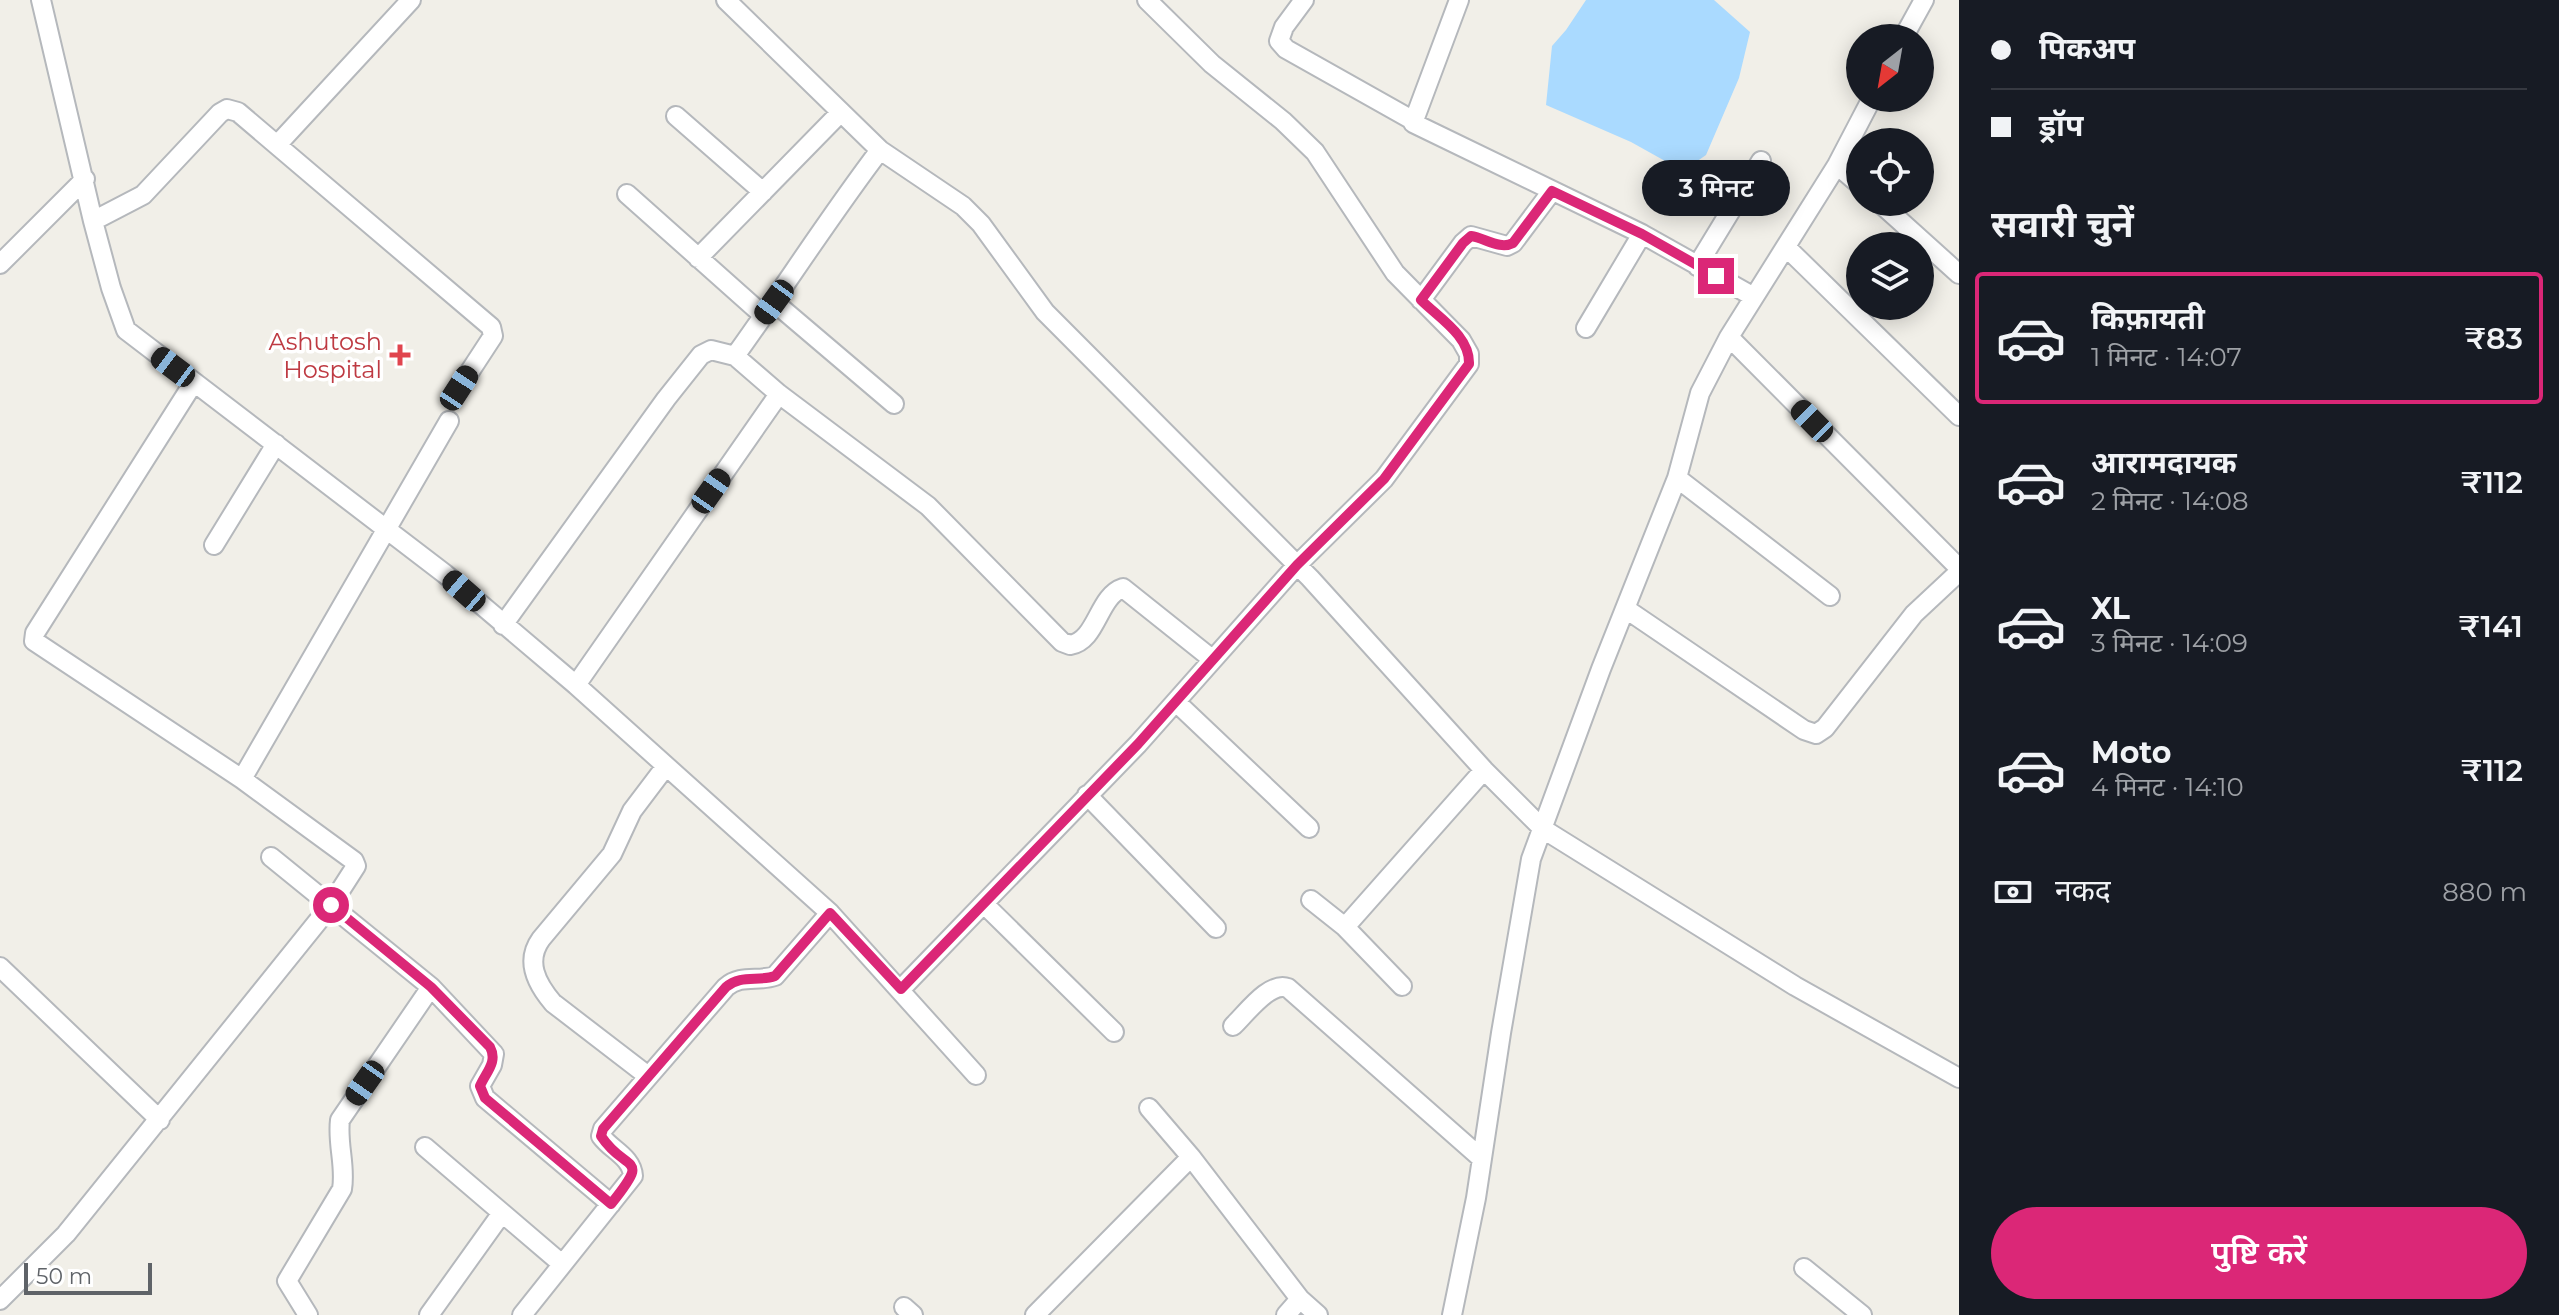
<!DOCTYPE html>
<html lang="hi">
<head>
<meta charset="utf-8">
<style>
  :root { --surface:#171b24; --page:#242831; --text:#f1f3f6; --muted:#9ea1a6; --line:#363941; --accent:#db2777 }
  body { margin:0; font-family:Montserrat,"Noto Sans Devanagari",sans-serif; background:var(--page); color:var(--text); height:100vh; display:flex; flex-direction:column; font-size:30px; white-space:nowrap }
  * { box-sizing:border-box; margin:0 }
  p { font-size:26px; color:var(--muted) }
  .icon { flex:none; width:44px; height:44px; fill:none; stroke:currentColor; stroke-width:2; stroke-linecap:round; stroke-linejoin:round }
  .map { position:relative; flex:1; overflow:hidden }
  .details { display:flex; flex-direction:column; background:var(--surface); width:600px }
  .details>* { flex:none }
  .hud { display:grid; align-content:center; height:176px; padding:0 32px; background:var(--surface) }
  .needle { width:52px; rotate:211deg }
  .controls { position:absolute; left:1846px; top:24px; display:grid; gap:16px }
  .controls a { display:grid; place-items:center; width:88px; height:88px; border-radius:50%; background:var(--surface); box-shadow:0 4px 20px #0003; font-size:40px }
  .scale { position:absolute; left:24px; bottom:20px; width:128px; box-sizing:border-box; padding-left:8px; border:4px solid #5f6368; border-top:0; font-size:22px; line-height:28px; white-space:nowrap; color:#5f6368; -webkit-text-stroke:6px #fff; paint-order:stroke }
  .end { position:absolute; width:36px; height:36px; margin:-18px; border:10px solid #db2777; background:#fff; box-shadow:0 0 0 4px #fff }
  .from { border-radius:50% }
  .bubble { position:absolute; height:56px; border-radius:28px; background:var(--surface); box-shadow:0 4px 20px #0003; font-size:26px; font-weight:600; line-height:56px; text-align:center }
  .car { position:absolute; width:24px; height:48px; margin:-24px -12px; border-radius:10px; box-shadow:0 0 6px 2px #0007; background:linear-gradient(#222 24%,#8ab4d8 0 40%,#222 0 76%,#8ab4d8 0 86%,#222 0) }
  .hud b { display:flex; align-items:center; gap:28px; height:76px; font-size:30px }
  .hud b+b { border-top:2px solid var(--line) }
  .hud i { width:20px; height:20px; background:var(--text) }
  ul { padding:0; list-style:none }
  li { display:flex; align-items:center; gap:24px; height:132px; margin:0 16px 12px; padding:0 16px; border:4px solid transparent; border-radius:8px }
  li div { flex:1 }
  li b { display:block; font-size:30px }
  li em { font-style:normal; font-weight:600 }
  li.current { border-color:var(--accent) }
  li>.icon { width:72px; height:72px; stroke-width:1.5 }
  h2 { padding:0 32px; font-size:36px; line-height:96px }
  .pay { display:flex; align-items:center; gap:20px; height:88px; padding:0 32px; font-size:30px }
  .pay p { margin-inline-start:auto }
  .action { display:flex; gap:16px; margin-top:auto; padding:16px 32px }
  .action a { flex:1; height:92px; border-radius:48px; background:var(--accent); color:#fff; font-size:32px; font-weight:600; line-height:92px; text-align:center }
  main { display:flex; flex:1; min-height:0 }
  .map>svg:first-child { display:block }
  .water { fill:#aadaff }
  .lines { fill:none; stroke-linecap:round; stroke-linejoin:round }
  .street-casing { stroke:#b5b8bc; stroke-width:22 }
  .street { stroke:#fff; stroke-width:18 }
  .route { stroke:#db2777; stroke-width:10 }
  .health-dot { fill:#e0444e; stroke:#fff; stroke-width:3 }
  .labels { text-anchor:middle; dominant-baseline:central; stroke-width:7; stroke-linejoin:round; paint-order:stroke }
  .health-label { font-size:24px; fill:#be3a42; stroke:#fff; text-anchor:end }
</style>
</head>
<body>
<main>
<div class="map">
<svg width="1959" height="1315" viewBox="0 0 1959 1315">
  <rect width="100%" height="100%" fill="#f1efe8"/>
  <!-- water -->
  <path class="water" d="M1586 0H1714L1750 32 1739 78 1706 155 1683 171 1631 142 1546 105 1552 46 1566 30Z"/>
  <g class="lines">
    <defs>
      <path id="street" d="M41 0 93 221 111 288 126 330 445 574 576 685 830 913 976 1075
        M726 0 880 150 963 206 981 224 1045 312 1310 578 1484 770 1543 829 1795 986 1959 1078
        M1304 0 1284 27 1279 41 1286 49 1414 121
        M1459 0 1413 123 1642 234 1754 297
        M1903 38 1924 0
        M676 116 763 192
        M277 145 411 0
        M1837 165 1860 185
        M627 194 764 316
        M1879 202 1959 274
        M93 221 143 195 220 113 227 109 238 112 491 327 493 336 459 388
        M1787 248 1959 416
        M698 258 841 112
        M0 264 85 179
        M1697 266 1761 161
        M1421 300 1463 243 1471 236 1507 246 1513 243 1552 191
        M774 302 894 404
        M1586 328 1642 234
        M1729 337 1959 568
        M735 356C784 288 829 217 880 150
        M1677 478 1830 596
        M214 545 276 444
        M1626 609 1804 730 1816 734 1825 728 1914 614 1959 572
        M503 625 666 399 701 355 711 350 735 356 779 394 928 506 1062 642 1070 645C1097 641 1098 596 1123 588L1212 659
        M576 685 779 394
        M1176 702 1309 828
        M242 779 449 421
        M1087 795 1216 928
        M271 857 431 987 494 1054 492 1065 480 1086 485 1098 611 1204
        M1311 900 1345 927 1402 986
        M984 904 1114 1032
        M1345 927 1484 770
        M0 967 160 1120
        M901 989 1138 744 1297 565 1384 479 1469 364V354L1461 340 1395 273 1315 152 1283 121 1212 64 1147 0
        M1233 1026C1246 1014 1269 981 1288 988L1481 1158
        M648 1076 553 1003C536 983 525 961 541 939L612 854 632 811 666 766
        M1149 1108 1191 1157 1300 1299 1318 1315
        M425 1147 562 1264
        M1804 1268 1862 1315
        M0 1300 66 1234 331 905 356 866 354 861 242 779 34 641 35 633 194 382
        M904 1307 913 1315
        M308 1315 287 1281 342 1189C346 1166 337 1144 340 1120L431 987
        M429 1315 502 1213
        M522 1315 633 1176C632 1157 611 1150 601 1136L603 1129 726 987C741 974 758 982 775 976L830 913
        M1035 1315 1191 1157
        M1286 1315 1300 1299
        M1452 1315 1476 1198 1501 1033 1531 859 1601 669 1677 478 1700 393 1729 337 1837 165 1872 98"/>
    </defs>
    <!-- street casing -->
    <use href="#street" class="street-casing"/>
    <!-- street -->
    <use href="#street" class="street"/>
  </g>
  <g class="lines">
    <!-- route -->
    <path class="route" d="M331 905 431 987 490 1047C498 1062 486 1072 480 1086L485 1098 611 1204C652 1153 626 1174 601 1136L603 1129 726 987C741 974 758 982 775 976L830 913 901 989 1138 744 1297 565 1384 479 1469 364C1470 336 1439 318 1421 300L1463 243 1471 236C1485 238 1500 250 1513 243L1552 191 1642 234 1716 276"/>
  </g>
  <!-- markers -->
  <path class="health-dot" d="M396 343h8v8h8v8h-8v8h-8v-8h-8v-8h8z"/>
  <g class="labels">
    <!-- health labels -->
    <g class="health-label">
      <text x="382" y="341">Ashutosh<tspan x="382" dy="28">Hospital</tspan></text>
    </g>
  </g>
</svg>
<div class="controls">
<a><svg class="needle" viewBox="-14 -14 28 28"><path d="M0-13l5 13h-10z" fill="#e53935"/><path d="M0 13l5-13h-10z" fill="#9ea1a6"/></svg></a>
<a><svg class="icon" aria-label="locate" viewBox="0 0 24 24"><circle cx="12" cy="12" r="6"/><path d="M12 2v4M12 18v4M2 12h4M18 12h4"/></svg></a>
<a><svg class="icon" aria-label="layers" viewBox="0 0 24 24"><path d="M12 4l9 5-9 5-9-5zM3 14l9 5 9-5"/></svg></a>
</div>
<div class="scale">50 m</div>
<i class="end from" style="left:331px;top:905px"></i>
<i class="end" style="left:1716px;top:276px"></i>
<div class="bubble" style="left:1642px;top:160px;width:148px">3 मिनट</div>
<i class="car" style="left:774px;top:302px;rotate:216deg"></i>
<i class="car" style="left:173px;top:367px;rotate:307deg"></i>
<i class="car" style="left:459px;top:388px;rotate:33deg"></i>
<i class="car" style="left:1812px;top:421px;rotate:315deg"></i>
<i class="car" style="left:711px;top:491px;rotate:35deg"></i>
<i class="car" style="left:464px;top:591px;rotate:311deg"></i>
<i class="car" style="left:365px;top:1083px;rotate:215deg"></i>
</div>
<section class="details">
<div class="hud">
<b><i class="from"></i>पिकअप</b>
<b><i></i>ड्रॉप</b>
</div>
<h2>सवारी चुनें</h2>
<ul>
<li class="current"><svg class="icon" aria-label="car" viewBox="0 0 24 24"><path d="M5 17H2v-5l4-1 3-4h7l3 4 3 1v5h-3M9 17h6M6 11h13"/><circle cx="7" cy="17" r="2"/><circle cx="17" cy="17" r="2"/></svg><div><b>किफ़ायती</b><p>1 मिनट · 14:07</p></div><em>₹83</em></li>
<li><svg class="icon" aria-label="car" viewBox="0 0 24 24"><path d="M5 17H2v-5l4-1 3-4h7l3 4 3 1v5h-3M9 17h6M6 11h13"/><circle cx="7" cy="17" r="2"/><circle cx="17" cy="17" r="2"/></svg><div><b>आरामदायक</b><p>2 मिनट · 14:08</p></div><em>₹112</em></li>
<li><svg class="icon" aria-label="car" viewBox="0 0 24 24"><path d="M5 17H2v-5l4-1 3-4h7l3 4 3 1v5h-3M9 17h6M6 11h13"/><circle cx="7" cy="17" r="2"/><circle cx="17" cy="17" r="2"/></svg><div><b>XL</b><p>3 मिनट · 14:09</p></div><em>₹141</em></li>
<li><svg class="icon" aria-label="car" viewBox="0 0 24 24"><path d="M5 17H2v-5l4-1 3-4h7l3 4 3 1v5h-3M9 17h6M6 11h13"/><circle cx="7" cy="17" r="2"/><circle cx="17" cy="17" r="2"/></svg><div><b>Moto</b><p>4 मिनट · 14:10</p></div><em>₹112</em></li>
</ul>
<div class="pay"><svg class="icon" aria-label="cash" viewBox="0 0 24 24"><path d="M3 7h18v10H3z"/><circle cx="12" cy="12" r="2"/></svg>नकद<p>880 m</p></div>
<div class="action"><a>पुष्टि करें</a></div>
</section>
</main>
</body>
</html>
